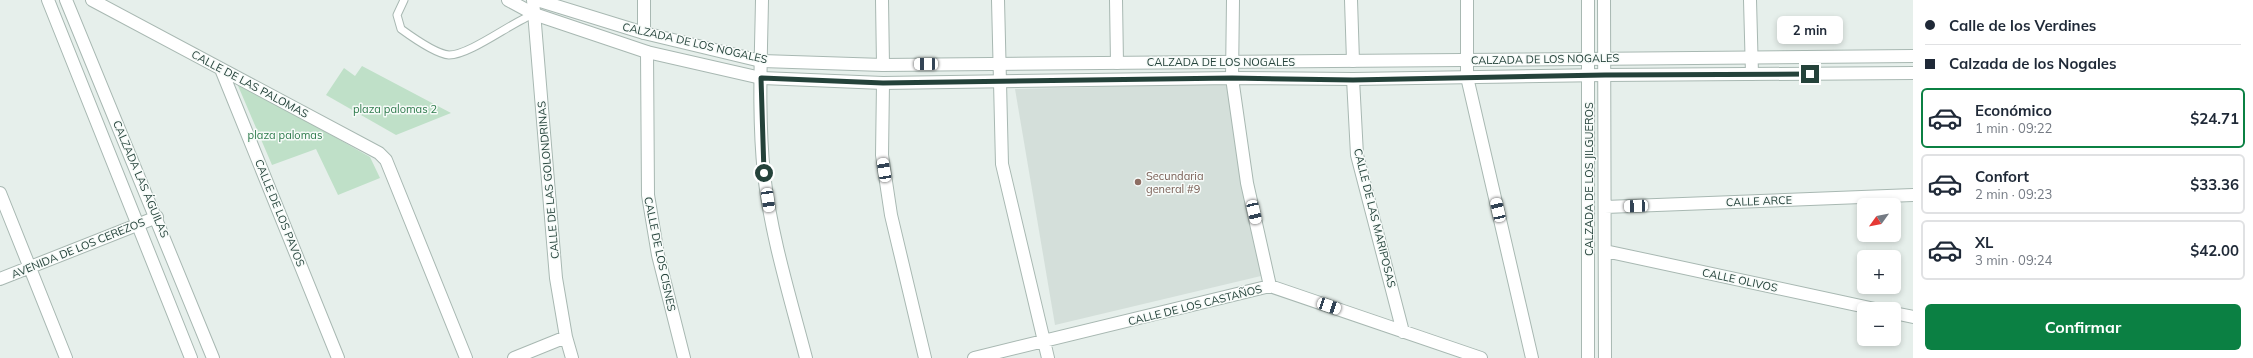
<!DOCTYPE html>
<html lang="es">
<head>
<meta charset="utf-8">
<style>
  :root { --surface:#fff; --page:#f6f6f7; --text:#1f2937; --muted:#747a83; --line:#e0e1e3; --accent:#0b8043 }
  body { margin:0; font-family:Mulish,sans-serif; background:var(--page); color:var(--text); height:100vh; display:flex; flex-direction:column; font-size:15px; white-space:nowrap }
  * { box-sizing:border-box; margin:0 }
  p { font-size:13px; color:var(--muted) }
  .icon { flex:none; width:22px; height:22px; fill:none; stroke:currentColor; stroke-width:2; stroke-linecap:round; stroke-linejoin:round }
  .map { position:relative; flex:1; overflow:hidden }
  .panel { display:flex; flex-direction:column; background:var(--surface); width:340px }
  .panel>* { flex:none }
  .banner { display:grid; align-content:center; height:88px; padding:0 12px; background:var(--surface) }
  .needle { width:26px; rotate:237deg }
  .fabs { position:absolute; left:1857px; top:198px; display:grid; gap:8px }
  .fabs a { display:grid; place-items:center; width:44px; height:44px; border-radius:6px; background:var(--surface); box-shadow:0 2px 6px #0003; font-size:20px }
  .end { position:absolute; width:18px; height:18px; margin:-9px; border:5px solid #24423a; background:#fff; box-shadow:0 0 0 2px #fff }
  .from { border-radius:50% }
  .bubble { position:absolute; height:28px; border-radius:6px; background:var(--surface); box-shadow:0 2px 6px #0003; font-size:13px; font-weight:700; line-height:28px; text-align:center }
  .car { position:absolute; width:12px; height:24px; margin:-12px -6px; border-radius:5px; box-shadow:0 0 3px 1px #0007; background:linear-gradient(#fff 24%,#345 0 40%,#fff 0 76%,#345 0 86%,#fff 0) }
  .banner b { display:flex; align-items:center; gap:14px; height:38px; font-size:15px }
  .banner b+b { border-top:1px solid var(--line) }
  .banner i { width:10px; height:10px; background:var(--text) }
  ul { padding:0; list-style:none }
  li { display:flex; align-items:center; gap:12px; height:60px; margin:0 8px 6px; padding:0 4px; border:2px solid var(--line); border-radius:6px }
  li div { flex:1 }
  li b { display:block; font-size:15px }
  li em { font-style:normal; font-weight:700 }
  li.on { border-color:var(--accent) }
  li>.icon { width:36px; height:36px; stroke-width:1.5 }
  .cta { display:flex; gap:8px; margin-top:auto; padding:8px 12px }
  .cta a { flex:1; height:46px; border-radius:6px; background:var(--accent); color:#fff; font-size:16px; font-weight:700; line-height:46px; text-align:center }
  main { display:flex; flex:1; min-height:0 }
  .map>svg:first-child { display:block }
  .built { fill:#d4dfda }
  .green { fill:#bfe0c8 }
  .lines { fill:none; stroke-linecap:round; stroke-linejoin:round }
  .service-casing { stroke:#a8b8b2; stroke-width:9 }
  .minor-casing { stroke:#a8b8b2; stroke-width:14 }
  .tertiary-casing { stroke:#a8b8b2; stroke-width:14 }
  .service { stroke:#fff; stroke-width:7 }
  .minor { stroke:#fff; stroke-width:12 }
  .tertiary { stroke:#fff; stroke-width:12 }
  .route { stroke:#24423a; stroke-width:5 }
  .education-dot { fill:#8d6e63; stroke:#f7fbf9; stroke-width:1.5 }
  .labels { text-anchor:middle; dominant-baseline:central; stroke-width:3; stroke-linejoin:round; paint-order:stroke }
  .street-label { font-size:11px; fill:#24423a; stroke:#f7fbf9 }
  .park-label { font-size:11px; fill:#2d7a4b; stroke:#f7fbf9 }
  .education-label { font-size:11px; fill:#785e54; stroke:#f7fbf9; text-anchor:start }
</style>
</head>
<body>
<main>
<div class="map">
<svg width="1913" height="358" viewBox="0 0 1913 358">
  <rect width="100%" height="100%" fill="#e6efeb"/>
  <!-- built -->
  <path class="built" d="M1229 84 1261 276 1055 325 1015 89Z"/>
  <!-- green -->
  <path class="green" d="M362 66 451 113 396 135 326 95 344 68 355 76Z
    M236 81 370 157 380 178 338 195 316 149 272 165Z"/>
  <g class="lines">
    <defs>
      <path id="service" d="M404 0 397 15 401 29C412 37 436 54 449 55 470 55 512 22 534 14"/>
      <path id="minor" d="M92 0 379 153 386 160 466 358
        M533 0 556 278 566 337 572 358
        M644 0V33
        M762 0C761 58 758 116 764 174 771 236 790 297 806 358
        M882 0 883 65
        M998 0 1002 164 1048 358
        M1116 0 1117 63
        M1233 0 1232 78 1247 183 1270 286
        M1351 0 1353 61
        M1467 0V77L1532 358
        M1604 0 1605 358
        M1750 0 1752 74
        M647 52 648 195 658 255 684 358
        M221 69 338 358
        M1353 79 1357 155 1403 332
        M883 83 882 155 891 215 925 358
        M0 193 66 358
        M1605 207 1913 195
        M1605 251 1875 309
        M0 279 157 217
        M1894 313 1913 317
        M514 358 566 337
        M974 358 1270 286 1481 358
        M1588 358V0"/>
      <path id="tertiary" d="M48 0 191 358
        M66 0 213 358
        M508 0 534 14 647 52 761 78 883 83 1232 78 1353 79 1605 75 1913 73
        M537 0 644 33 761 61 883 65 1913 56"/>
    </defs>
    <!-- service casing -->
    <use href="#service" class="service-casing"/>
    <!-- minor casing -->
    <use href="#minor" class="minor-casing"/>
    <!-- tertiary casing -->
    <use href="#tertiary" class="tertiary-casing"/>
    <!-- service -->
    <use href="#service" class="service"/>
    <!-- minor -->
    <use href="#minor" class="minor"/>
    <!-- tertiary -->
    <use href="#tertiary" class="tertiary"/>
  </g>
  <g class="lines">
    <!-- route -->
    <path class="route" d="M764 173 761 78 883 83 1232 78 1353 80 1605 75 1810 74"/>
  </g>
  <!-- markers -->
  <circle class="education-dot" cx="1138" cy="182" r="4"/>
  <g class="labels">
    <!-- street labels -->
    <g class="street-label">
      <text transform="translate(695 43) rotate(13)">CALZADA DE LOS NOGALES</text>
      <text transform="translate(1545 59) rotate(-1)">CALZADA DE LOS NOGALES</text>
      <text x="1221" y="62">CALZADA DE LOS NOGALES</text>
      <text transform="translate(250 84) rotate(28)">CALLE DE LAS PALOMAS</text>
      <text transform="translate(141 179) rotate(67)">CALZADA LAS ÁGUILAS</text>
      <text transform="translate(1589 179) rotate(-90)">CALZADA DE LOS JILGUEROS</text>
      <text transform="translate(548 180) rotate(-95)">CALLE DE LAS GOLONDRINAS</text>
      <text transform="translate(1759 201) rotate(-2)">CALLE ARCE</text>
      <text transform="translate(280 213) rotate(68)">CALLE DE LOS PAVOS</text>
      <text transform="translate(1375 218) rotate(76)">CALLE DE LAS MARIPOSAS</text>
      <text transform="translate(78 248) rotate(-22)">AVENIDA DE LOS CEREZOS</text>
      <text transform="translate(660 254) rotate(78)">CALLE DE LOS CISNES</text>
      <text transform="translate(1740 280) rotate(12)">CALLE OLIVOS</text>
      <text transform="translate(1195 305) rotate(-14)">CALLE DE LOS CASTAÑOS</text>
    </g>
    <!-- park labels -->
    <g class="park-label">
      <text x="395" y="109">plaza palomas 2</text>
      <text x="285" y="135">plaza palomas</text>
    </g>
    <!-- education labels -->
    <g class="education-label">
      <text x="1146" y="176">Secundaria<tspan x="1146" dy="13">general #9</tspan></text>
    </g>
  </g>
</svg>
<div class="fabs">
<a><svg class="needle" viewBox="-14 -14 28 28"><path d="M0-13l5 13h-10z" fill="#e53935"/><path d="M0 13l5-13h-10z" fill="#747a83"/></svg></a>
<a>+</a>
<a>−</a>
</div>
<i class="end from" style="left:764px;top:173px"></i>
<i class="end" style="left:1810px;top:74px"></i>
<div class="bubble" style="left:1777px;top:16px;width:66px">2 min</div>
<i class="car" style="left:926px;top:64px;rotate:270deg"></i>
<i class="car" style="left:884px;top:170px;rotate:351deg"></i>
<i class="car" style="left:768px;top:200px;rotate:172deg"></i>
<i class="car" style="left:1636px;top:206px;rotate:268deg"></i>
<i class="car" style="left:1498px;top:210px;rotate:347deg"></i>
<i class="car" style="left:1254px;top:212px;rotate:167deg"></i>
<i class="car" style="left:1329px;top:306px;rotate:109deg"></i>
</div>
<section class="panel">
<div class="banner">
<b><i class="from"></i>Calle de los Verdines</b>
<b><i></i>Calzada de los Nogales</b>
</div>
<ul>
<li class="on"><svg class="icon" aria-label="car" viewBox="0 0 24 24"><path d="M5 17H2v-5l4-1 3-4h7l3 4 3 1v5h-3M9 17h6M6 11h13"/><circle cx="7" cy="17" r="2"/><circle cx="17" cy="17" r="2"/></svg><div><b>Económico</b><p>1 min · 09:22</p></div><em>$24.71</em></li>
<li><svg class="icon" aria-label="car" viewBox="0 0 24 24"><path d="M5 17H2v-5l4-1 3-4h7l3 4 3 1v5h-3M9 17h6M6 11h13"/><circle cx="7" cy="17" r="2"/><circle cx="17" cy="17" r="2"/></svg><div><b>Confort</b><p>2 min · 09:23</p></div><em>$33.36</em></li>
<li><svg class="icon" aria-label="car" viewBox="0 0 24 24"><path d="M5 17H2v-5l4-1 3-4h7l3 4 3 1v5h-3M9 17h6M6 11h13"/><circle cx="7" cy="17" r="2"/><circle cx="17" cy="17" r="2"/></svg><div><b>XL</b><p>3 min · 09:24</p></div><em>$42.00</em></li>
</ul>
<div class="cta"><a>Confirmar</a></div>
</section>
</main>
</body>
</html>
